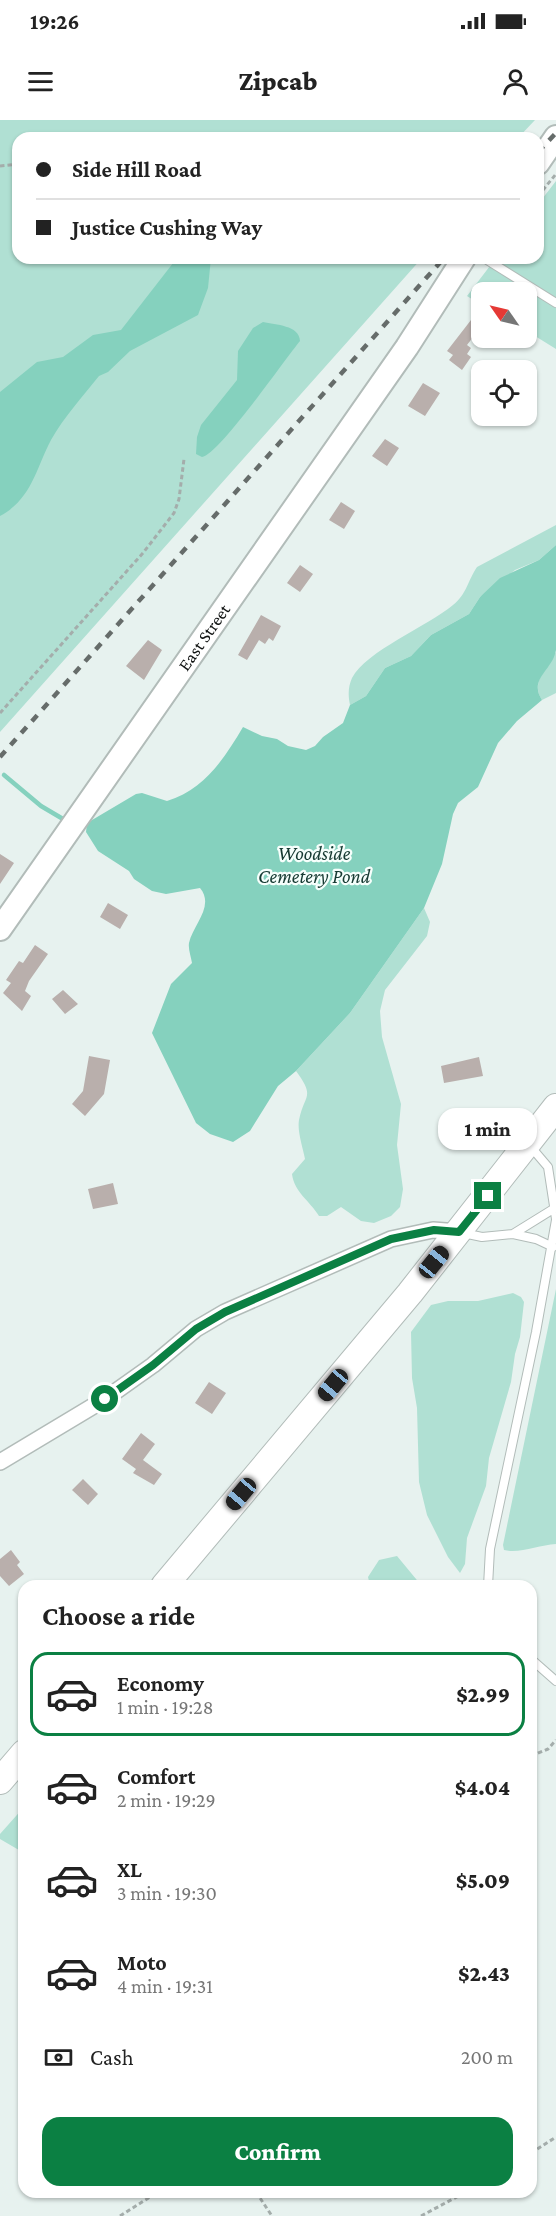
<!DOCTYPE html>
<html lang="en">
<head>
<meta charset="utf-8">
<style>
  :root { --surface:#fff; --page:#f2f2f2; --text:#222; --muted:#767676; --line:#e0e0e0; --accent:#0b8043 }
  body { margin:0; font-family:"Crimson Pro",serif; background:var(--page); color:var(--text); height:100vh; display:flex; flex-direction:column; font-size:22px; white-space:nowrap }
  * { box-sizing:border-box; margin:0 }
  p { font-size:20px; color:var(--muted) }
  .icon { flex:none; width:33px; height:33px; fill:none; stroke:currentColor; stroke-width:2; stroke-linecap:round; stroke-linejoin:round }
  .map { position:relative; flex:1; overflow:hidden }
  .drawer { position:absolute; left:18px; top:1460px; width:519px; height:618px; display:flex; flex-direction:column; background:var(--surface); border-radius:18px; box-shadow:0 2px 4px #0004 }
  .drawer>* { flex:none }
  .top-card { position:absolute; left:12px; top:12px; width:532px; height:132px; border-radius:18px; box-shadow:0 2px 4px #0004; display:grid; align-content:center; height:132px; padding:0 24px; background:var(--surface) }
  .needle { width:39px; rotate:304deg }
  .buttons { position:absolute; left:471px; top:162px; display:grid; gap:12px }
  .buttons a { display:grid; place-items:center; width:66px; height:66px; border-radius:12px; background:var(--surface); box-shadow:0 2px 4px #0004; font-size:30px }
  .end { position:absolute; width:27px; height:27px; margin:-14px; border:8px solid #0b8043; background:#fff; box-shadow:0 0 0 3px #fff }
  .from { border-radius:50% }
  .bubble { position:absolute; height:42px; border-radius:18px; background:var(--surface); box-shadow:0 2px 4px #0004; font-size:20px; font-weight:800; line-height:42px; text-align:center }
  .car { position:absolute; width:18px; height:36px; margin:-18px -9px; border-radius:8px; box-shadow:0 0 4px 2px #0007; background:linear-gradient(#222 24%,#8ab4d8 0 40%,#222 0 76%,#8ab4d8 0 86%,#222 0) }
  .top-card b { display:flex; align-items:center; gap:21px; height:57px; font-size:22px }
  .top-card b+b { border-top:2px solid var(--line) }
  .top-card i { width:15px; height:15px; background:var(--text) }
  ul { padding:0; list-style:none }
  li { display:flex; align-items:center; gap:18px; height:84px; margin:0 12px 9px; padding:0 12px; border:3px solid transparent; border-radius:18px }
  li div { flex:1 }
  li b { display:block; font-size:22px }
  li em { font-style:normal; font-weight:800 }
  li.current { border-color:var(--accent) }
  li>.icon { width:54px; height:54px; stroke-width:1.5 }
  h2 { padding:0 24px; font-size:27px; line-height:72px }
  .pay { display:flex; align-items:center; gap:15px; height:66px; padding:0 24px; font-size:22px }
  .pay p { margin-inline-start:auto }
  .primary-button { display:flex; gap:12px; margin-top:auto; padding:12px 24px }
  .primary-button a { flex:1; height:69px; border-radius:18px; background:var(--accent); color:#fff; font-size:24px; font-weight:800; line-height:69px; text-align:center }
  .status { display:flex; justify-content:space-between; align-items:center; height:42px; padding:0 30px; background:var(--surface); direction:ltr }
  .status svg { height:16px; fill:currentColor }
  header { display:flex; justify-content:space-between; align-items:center; height:78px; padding:0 24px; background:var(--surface); font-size:27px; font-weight:800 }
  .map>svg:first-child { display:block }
  .green { fill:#b0e0d3 }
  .water { fill:#85d1be }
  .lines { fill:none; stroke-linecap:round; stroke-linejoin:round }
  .stream { stroke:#85d1be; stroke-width:4.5 }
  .building { fill:#b9afac }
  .service-casing { stroke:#b2bcb9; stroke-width:10 }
  .minor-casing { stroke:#b2bcb9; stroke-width:18 }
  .secondary-casing { stroke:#b2bcb9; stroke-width:26 }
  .primary-casing { stroke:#b2bcb9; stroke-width:28 }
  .path { stroke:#a4adab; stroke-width:3; stroke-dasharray:4.5 3; stroke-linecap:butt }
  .service { stroke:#fff; stroke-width:8 }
  .minor { stroke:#fff; stroke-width:15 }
  .secondary { stroke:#fff; stroke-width:22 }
  .primary { stroke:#fff; stroke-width:26 }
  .rail { stroke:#666c6a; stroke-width:4.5; stroke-dasharray:8 8; stroke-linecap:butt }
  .route { stroke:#0b8043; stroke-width:8 }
  .labels { text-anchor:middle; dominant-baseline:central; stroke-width:4.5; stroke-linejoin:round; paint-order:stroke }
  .street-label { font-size:18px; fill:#101312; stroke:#f6fffc }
  .water-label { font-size:20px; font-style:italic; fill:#163a32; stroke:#f6fffc }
</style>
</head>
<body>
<div class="status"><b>19:26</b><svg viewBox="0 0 49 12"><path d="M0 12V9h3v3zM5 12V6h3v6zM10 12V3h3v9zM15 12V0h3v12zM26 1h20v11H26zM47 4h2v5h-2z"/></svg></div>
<header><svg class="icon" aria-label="menu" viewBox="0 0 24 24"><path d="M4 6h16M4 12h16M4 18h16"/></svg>Zipcab<svg class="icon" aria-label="person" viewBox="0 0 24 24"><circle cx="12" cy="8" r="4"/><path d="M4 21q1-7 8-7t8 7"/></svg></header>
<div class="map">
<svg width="556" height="2096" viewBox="0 0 556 2096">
  <rect width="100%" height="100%" fill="#e7f2ef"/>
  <!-- green -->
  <path class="green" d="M0 0H535L518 18H18V138H422L0 612Z
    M556 61V229L527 211 526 172H482L481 185 467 176 496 138H538L539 83Z
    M556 405V425L539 440 515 450 480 477 469 494 431 515 411 536 385 548 366 576 350 585C348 575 348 567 352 558 366 531 428 506 453 485 467 474 468 460 477 447Z
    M556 532V573L542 580C530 562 547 548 556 532Z
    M424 788 430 802 427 816 385 870 380 891 382 917 401 984 397 1025 403 1069 400 1087 391 1096 374 1103 361 1101 341 1087 327 1096H319C310 1081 294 1072 292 1054L305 1039C303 1028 297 1011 299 1000 304 974 316 978 296 951L350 893Z
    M556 1169V1424C539 1425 519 1434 504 1430L503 1425Z
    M513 1173 521 1177 524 1182 520 1217 515 1234 511 1262 489 1338 486 1366 467 1418 465 1444 460 1453 448 1437 427 1395 419 1362 417 1288 412 1258 411 1212 431 1185 448 1181H478Z
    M397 1436 421 1465H370L368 1457 379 1440Z
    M24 1687V1733L0 1719V1714Z"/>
  <!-- water -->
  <path class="water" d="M177 138H211L208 168 198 195 130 231 108 252 99 256C83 276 64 297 51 320 36 348 32 379 0 396V272L37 242 63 237 93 215 121 210Z
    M263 202C276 205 299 205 300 221 285 239 218 336 202 337L196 334 197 317 201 305 237 260 238 231 253 208Z
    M556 425C556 456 556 502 556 530 553 550 528 559 542 580L517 601 498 623 478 667 458 683 453 694 442 744 424 788 350 893 296 951 278 966 250 1011 233 1022 210 1014 196 1003 152 913 171 864 192 843C191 837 188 829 189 823 193 805 215 786 200 768L166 774 152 771 134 759 129 751 98 731 86 712 87 703 136 674 142 673 167 681C204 670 224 639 243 607L262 616 277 619 288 626 306 630 315 626 323 617 343 603 350 585 366 576 385 548 411 536 431 515 469 494 480 477 500 458 539 440Z"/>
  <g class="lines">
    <!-- stream -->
    <path class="stream" d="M4 655 41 686 63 699"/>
  </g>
  <!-- building -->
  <path class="building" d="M471 200 480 208 467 225 471 228 467 234 471 237 462 250 449 240 453 235 447 231Z
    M423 263 440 273 425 296 408 286Z
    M385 319 399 328 387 346 372 336Z
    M341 382 355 391 344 409 329 400Z
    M300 445 313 454 300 472 287 463Z
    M261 495 281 506 273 521 269 518 265 524 259 520 247 540 238 535Z
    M148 520 162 530 144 560 126 546Z
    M0 734 14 743 0 764Z
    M108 783 128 795 120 809 100 797Z
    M35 825 48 834 29 861 25 871 31 876 22 891 3 873 11 863 6 860 19 841 23 843Z
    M63 870 78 884 65 894 52 879Z
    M89 936 110 940 104 974 85 996 72 984 83 971Z
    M479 937 483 956 444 963 441 946Z
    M113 1063 118 1084 93 1089 88 1069Z
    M209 1262 226 1273 212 1294 195 1283Z
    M141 1313 155 1324 143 1340 162 1354 154 1365 133 1353 136 1349 122 1339Z
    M83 1359 98 1374 88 1385 72 1370Z
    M11 1430 20 1442 17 1445 24 1454 9 1466 0 1456V1439Z"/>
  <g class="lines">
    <defs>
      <path id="service" d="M484 138 556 183
        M531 1027 548 1047 556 1099
        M463 1113 482 1117 513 1114 536 1119 553 1127
        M513 1114 555 1088
        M488 1466 490 1429 536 1212 556 1100
        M531 1539 556 1561"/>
      <path id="minor" d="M0 1342 105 1279 153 1245 196 1209 225 1192 391 1119 433 1110 459 1112"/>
      <g id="secondary">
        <path d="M538 43 556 17"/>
        <path id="s1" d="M0 809 407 227 464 138"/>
      </g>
      <path id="primary" d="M164 1466 410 1173 556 987
        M0 1661 24 1633"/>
    </defs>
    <!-- service casing -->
    <use href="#service" class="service-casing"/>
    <!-- minor casing -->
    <use href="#minor" class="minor-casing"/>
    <!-- secondary casing -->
    <use href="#secondary" class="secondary-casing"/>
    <!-- primary casing -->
    <use href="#primary" class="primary-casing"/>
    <!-- path -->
    <path class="path" d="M0 46 18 44
      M538 76 556 54
      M82 140 84 138
      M0 593 143 433 174 393 179 379 184 339
      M531 1636 548 1629 556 1620
      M531 2033 556 2017
      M256 2072 272 2096
      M120 2096 158 2072
      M421 2096 466 2072"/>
    <!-- service -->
    <use href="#service" class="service"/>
    <!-- minor -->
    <use href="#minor" class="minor"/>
    <!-- secondary -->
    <use href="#secondary" class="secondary"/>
    <!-- primary -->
    <use href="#primary" class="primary"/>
    <!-- rail -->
    <path class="rail" d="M538 32 556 13
      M0 637 444 138"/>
  </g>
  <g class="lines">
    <!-- route -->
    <path class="route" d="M105 1279 153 1245 196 1209 225 1192 391 1119 434 1110 459 1112 488 1076"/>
  </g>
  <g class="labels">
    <!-- street labels -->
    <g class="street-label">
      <text stroke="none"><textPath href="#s1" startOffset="356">East Street</textPath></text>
    </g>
    <!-- water labels -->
    <g class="water-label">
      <text x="314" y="733">Woodside<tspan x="314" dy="23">Cemetery Pond</tspan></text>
    </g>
  </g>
</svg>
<div class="buttons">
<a><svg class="needle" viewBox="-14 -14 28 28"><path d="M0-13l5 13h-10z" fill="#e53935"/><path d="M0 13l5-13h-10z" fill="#767676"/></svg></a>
<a><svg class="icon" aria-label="locate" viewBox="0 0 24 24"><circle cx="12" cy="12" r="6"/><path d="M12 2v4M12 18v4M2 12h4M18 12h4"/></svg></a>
</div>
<i class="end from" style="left:105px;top:1279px"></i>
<i class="end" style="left:488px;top:1076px"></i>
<div class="bubble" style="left:438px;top:988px;width:99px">1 min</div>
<i class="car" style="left:434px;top:1142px;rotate:39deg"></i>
<i class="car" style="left:333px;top:1265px;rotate:220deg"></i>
<i class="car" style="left:241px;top:1374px;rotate:220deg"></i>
<div class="top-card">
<b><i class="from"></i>Side Hill Road</b>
<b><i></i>Justice Cushing Way</b>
</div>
<section class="drawer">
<h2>Choose a ride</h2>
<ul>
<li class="current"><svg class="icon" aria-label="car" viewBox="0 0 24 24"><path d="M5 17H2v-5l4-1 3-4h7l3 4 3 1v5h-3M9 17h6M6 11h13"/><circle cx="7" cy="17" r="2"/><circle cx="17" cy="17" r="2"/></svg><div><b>Economy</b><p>1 min · 19:28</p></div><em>$2.99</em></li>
<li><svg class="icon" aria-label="car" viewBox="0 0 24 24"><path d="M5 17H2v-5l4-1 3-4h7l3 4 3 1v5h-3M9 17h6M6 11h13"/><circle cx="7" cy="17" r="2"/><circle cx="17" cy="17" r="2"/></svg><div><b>Comfort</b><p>2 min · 19:29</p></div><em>$4.04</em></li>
<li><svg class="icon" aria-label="car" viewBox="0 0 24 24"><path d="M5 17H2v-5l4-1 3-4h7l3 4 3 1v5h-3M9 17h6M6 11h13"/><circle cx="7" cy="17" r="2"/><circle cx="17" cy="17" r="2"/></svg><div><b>XL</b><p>3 min · 19:30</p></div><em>$5.09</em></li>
<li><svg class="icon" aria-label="car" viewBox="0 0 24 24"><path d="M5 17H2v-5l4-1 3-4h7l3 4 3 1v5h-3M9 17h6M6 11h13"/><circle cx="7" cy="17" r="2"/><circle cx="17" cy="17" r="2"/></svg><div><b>Moto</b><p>4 min · 19:31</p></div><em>$2.43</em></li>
</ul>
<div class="pay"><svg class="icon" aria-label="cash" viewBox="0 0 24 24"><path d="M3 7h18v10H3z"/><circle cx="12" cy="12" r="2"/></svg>Cash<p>200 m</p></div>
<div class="primary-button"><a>Confirm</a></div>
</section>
</div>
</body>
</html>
